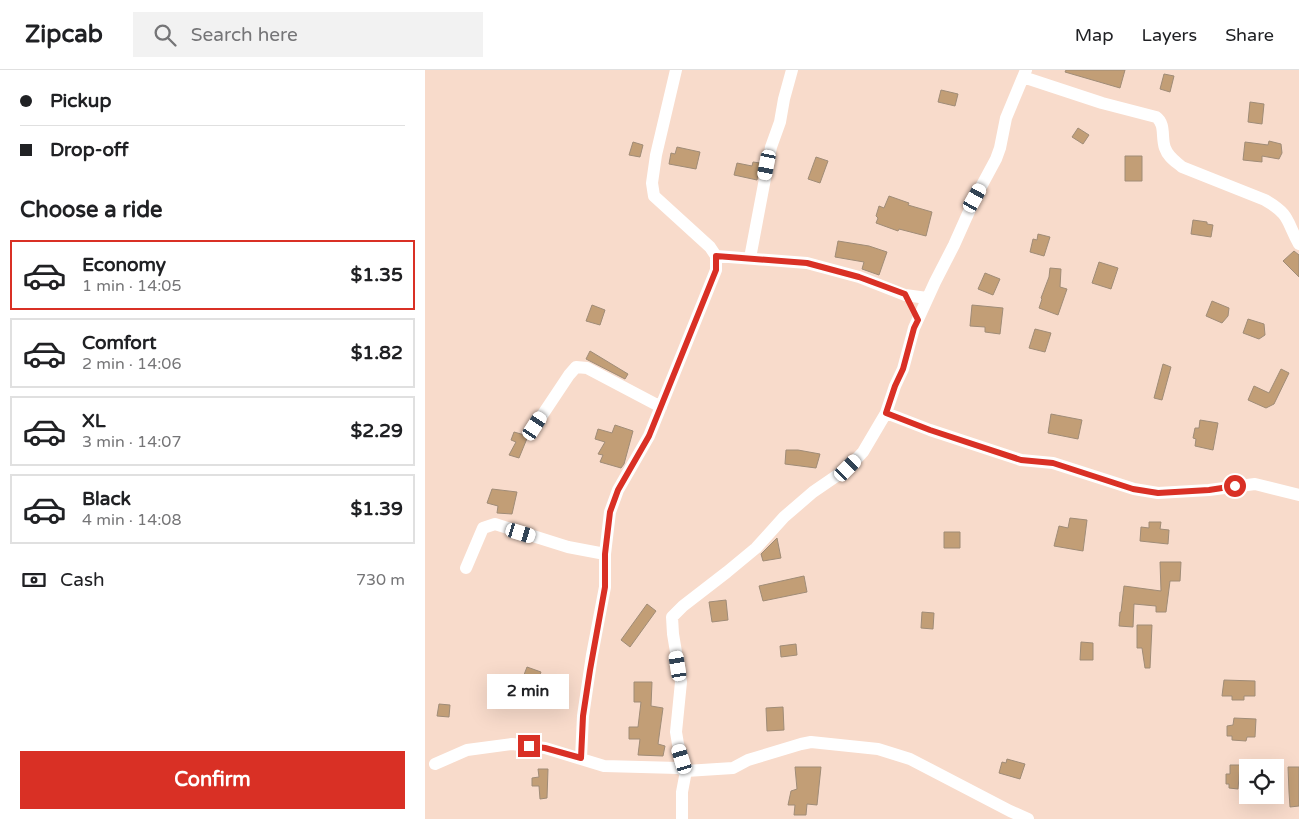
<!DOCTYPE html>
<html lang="en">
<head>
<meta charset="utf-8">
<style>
  :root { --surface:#fff; --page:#f2f2f2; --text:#202124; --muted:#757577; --line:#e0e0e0; --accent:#d93025 }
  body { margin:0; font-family:"Varela Round",sans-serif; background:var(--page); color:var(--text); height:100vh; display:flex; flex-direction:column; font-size:19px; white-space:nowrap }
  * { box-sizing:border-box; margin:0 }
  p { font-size:16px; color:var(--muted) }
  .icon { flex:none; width:28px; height:28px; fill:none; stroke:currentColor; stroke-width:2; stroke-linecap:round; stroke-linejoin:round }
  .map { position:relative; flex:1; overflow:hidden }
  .details { display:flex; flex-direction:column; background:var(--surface); width:425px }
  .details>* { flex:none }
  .top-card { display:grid; align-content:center; height:110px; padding:0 20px; background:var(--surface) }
  .controls { position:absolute; left:814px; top:689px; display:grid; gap:10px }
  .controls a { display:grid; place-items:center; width:45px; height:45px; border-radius:0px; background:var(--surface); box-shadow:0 5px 20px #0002; font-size:25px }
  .end { position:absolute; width:22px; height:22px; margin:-11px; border:6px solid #d93025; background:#fff; box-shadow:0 0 0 2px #fff }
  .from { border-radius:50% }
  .bubble { position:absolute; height:35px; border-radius:0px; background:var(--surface); box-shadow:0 5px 20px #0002; font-size:16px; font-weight:700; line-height:35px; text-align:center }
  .car { position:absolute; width:15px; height:30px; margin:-15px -8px; border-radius:6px; box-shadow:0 0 4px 1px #0007; background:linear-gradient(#fff 24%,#345 0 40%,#fff 0 76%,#345 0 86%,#fff 0) }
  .top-card b { display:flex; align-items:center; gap:18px; height:48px; font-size:19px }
  .top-card b+b { border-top:1px solid var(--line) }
  .top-card i { width:12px; height:12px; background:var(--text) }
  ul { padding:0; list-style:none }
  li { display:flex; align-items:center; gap:15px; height:70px; margin:0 10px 8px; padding:0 10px; border:2px solid var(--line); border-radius:0px }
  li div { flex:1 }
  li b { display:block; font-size:19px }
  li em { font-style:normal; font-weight:700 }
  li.active { border-color:var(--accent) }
  li>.icon { width:45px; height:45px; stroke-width:1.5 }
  h2 { padding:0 20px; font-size:22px; line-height:60px }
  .pay { display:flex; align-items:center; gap:12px; height:55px; padding:0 20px; font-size:19px }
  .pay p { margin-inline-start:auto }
  .action { display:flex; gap:10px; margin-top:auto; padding:10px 20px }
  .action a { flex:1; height:58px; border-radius:0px; background:var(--accent); color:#fff; font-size:20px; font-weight:700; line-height:58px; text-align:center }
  header { display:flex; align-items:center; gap:30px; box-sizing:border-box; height:70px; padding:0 25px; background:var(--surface); border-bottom:1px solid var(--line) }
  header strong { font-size:24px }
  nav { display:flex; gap:28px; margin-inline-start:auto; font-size:18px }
  .search { width:350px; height:45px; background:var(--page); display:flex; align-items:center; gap:12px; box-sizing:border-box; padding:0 18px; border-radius:0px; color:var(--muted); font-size:19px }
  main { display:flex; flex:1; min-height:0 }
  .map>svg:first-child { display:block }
  .building { fill:#c29e76; stroke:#a08c77 }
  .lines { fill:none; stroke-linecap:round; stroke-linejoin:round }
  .street { stroke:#fff; stroke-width:12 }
  .route { stroke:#d93025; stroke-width:6 }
</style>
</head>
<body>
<header>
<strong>Zipcab</strong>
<div class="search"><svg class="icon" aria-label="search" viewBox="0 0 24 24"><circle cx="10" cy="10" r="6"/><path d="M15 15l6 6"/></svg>Search here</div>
<nav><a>Map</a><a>Layers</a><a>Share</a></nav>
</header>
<main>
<section class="details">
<div class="top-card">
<b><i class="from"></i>Pickup</b>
<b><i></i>Drop-off</b>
</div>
<h2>Choose a ride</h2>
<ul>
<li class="active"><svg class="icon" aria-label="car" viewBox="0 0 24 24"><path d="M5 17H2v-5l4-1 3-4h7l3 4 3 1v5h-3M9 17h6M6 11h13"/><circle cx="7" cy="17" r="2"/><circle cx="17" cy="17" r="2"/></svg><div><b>Economy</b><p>1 min · 14:05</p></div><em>$1.35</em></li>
<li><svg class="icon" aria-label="car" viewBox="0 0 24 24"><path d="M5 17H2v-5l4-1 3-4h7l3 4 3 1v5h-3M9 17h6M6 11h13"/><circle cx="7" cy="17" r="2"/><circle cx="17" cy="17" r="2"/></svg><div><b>Comfort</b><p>2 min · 14:06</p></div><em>$1.82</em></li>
<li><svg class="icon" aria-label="car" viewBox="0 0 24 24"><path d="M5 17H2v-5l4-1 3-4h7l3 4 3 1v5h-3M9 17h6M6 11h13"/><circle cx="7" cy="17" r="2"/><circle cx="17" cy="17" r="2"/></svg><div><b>XL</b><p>3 min · 14:07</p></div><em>$2.29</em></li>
<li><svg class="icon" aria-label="car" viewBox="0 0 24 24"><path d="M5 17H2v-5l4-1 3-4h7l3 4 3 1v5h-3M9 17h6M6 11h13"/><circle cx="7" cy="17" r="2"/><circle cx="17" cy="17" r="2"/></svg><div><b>Black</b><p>4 min · 14:08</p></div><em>$1.39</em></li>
</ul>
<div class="pay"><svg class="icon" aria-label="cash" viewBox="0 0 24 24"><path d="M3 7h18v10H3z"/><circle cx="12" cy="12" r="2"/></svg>Cash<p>730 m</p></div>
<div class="action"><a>Confirm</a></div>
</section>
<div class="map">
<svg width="874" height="749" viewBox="0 0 874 749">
  <rect width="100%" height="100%" fill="#f8dbcb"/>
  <!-- building -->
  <path class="building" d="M641 0H700L695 18 640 2Z
    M739 4 749 6 745 22 735 19Z
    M516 20 533 24 530 36 513 32Z
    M825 32 839 34 837 54 823 52Z
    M653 58 664 65 658 74 647 67Z
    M844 71 856 74 857 83 854 89 837 86V92L818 90 820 72 843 75Z
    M208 72 218 75 215 87 204 85Z
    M252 77 275 82 271 99 244 94 246 83 250 84Z
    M700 86H717V111H700Z
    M391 87 403 91 395 113 383 109Z
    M328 92 335 93 332 110 309 105 312 93 327 96Z
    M464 126 484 133 483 135 507 142 501 166 474 159 473 161 451 153 453 148 451 146 454 136 459 138Z
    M768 150 782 152V154L788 155 786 167 766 164Z
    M613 164 625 167 619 186 605 182 608 169 612 170Z
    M413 171 444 176 462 182 454 205 437 199 439 192 410 187Z
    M869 181 874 185V207L858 191Z
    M674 192 693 198 686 219 667 213Z
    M625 198 636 199 635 217 642 219 633 245 614 238 617 229 616 228 624 207Z
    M560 203 575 209 568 225 553 219Z
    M787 231 804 238 803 246 797 253 781 246Z
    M167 235 180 240 175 255 161 251Z
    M547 235 578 238 575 264 560 262V257L545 256Z
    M823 249 839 254 840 265 834 269 818 263Z
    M610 259 626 263 620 282 604 278Z
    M165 281 203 304 200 309 161 289Z
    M738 294 746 297 737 330 729 328Z
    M856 299 864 303 849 334 841 338 823 330 829 316 844 323Z
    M626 344 657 350 653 369 623 363Z
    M775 350 793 353 788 380 770 376 771 369 768 368 770 358H774Z
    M190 355 208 361 199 394 196 398 175 392 178 385 173 384 180 372 170 369 173 359 187 363Z
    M89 362 103 366 94 388 84 385 91 372 86 370Z
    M361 380H373L395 384 391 398 360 394Z
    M67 419 92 422 87 444 72 443 73 436 62 433Z
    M645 448 662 450 658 481 629 476 634 456 643 458Z
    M724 452H736L735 459 744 460 743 474 715 471 716 457 724 458Z
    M519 462H535V478H519Z
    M352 468 356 488 338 491 336 484Z
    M735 492H756L755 511H745L741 542H731V536L709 534 708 557 694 556 695 542H696L699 516 736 521Z
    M379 506 382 522 338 531 334 516Z
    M301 530 303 550 287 552 284 532Z
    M222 534 231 541 205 577 196 570Z
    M497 542 509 543 508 559 496 558Z
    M712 555H727L725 598H720L717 578H712Z
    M656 572 668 573V590H655Z
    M371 574 372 585 356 587 355 576Z
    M102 597 116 602 111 615 97 610Z
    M799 610 830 611V626H819V630H807V626H797Z
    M209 612H227L226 636 238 638 233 674 240 676 238 686 213 685 215 669H204V657H213L216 632H209Z
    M14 634 25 635 24 647 12 646Z
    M358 637 359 660 342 661 341 638Z
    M809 648 831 649 830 667H822L821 671 807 670V666H802V656L808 655Z
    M582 689 600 694 595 709 574 703 577 692 581 693Z
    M805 695H815L813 719 804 718V714H801V704H805Z
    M370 697H396L392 735 382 734 381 745H369L370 735H363L366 721 372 719Z
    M863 697H874V736L865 737 864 722Z
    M113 699H123L122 728 115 729 114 716H107V708L114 707Z"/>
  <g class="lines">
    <!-- street -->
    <path class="street" d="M598 7 677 33 731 47C741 54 736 68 740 78 743 87 750 91 757 97L840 130C866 145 861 151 874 174
      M291 186 382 193 434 207 480 225 502 228
      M325 188 346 77 355 52 359 29 367 0
      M461 343 505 360 596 390 628 393 709 419 733 423 784 420 830 414 874 425
      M110 356 144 305 151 297 162 298 236 337
      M41 498 58 458 70 454 143 477 180 484
      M156 688 158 646 167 585 180 517V484L185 442 193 420 224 366 291 200V186L285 177 229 126 227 113 231 85 251 0
      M10 694 42 680 87 674 120 678 179 696 253 698 261 701 308 698 323 690 376 674 386 672 453 679 485 689 585 741 603 749
      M257 749V722L261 701 253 674 251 662 256 612 248 564 247 547 258 536 302 502 331 478 359 447 388 422 423 398 438 382 461 343 470 316 478 299 489 258 510 212 529 175 550 128 571 89 575 78 581 48 601 0"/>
  </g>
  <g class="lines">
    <!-- route -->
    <path class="route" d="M104 676 120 678 156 688 158 646 165 600 180 517V484L185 442 193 420 224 366 291 200V186L382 193 434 207 480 224 493 250 489 258 478 299 470 316 461 343 505 360 596 390 628 393 708 419 733 423 784 420 810 416"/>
  </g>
</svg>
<div class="controls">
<a><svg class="icon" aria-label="locate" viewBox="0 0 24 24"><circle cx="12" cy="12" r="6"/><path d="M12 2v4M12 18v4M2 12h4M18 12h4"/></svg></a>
</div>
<i class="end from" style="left:810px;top:416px"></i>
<i class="end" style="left:104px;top:676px"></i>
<div class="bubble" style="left:62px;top:604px;width:82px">2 min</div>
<i class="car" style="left:342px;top:95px;rotate:191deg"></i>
<i class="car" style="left:550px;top:128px;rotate:29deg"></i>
<i class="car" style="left:110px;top:356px;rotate:33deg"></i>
<i class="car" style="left:423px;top:398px;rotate:45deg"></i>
<i class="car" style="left:96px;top:463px;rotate:107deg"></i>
<i class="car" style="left:253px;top:596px;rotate:351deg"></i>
<i class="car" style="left:257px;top:689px;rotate:343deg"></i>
</div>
</main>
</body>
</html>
